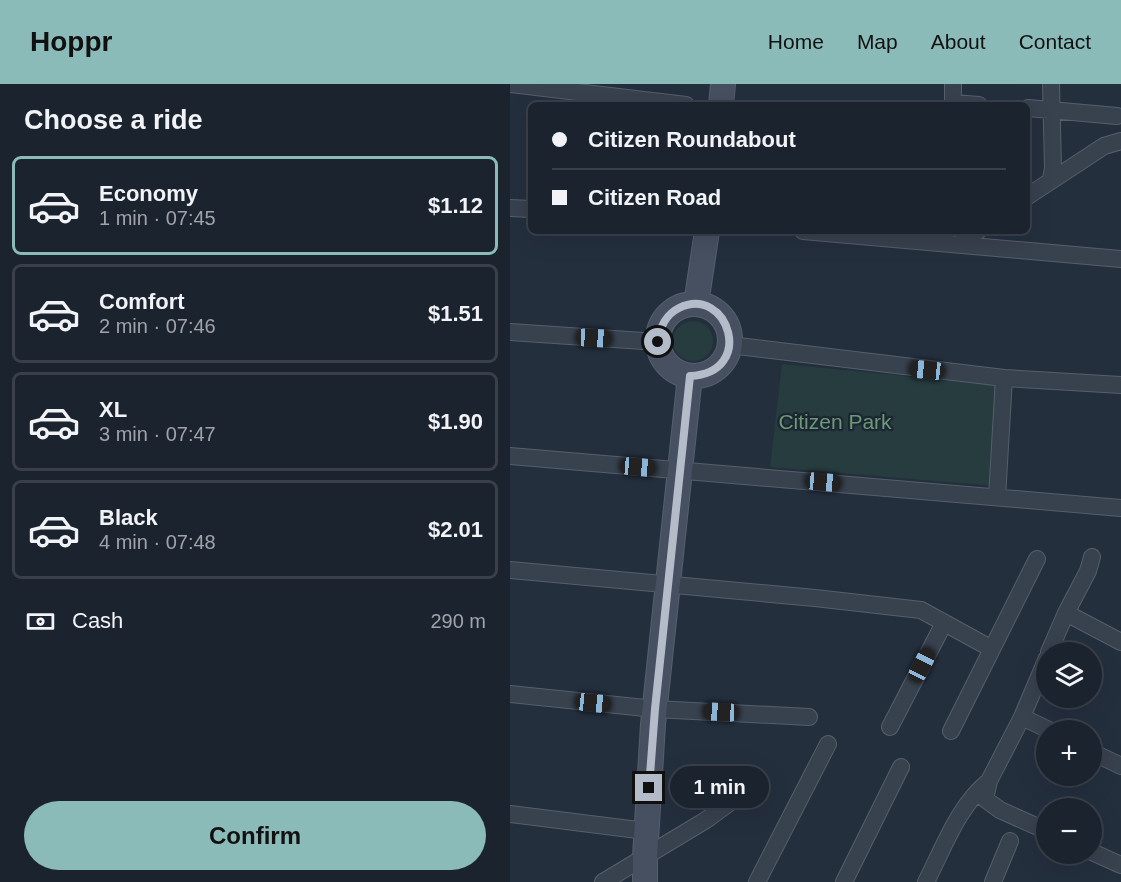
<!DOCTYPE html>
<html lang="en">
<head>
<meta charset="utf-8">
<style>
  :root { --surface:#1b232e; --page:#242b36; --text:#f1f3f6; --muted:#a0a4aa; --line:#39404a; --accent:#8bbbb9 }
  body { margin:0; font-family:Arial,sans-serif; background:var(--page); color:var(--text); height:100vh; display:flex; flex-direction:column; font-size:22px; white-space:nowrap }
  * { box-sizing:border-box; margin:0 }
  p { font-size:20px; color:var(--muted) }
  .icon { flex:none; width:33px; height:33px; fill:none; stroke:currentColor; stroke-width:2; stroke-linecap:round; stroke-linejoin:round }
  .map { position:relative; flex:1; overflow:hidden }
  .details { display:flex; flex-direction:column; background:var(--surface); width:510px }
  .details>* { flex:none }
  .banner { position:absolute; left:18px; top:18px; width:502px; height:132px; border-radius:9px; box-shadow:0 6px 24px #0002,0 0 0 2px var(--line); display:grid; align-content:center; height:132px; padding:0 24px; background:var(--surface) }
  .buttons { position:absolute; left:526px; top:558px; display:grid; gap:12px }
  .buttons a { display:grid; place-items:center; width:66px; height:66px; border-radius:50%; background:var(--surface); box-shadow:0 6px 24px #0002,0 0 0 2px var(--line); font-size:30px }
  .end { position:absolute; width:27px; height:27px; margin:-14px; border:8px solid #b4bcc9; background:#111; box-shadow:0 0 0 3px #111 }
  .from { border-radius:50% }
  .bubble { position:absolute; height:42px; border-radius:21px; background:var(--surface); box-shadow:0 6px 24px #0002,0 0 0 2px var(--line); font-size:20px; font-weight:700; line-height:42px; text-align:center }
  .car { position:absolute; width:18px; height:36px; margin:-18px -9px; border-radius:8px; box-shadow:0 0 4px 2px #0007; background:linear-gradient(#222 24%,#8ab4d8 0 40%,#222 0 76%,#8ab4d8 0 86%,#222 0) }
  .banner b { display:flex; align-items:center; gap:21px; height:57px; font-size:22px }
  .banner b+b { border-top:2px solid var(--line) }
  .banner i { width:15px; height:15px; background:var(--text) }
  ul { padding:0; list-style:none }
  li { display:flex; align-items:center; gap:18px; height:99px; margin:0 12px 9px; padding:0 12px; border:3px solid var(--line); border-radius:9px }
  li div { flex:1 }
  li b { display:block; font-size:22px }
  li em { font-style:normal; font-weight:700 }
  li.active { border-color:var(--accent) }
  li>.icon { width:54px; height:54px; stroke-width:1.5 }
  h2 { padding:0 24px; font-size:27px; line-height:72px }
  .pay { display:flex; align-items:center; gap:15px; height:66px; padding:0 24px; font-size:22px }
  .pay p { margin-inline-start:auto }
  .cta { display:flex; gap:12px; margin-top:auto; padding:12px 24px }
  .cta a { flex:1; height:69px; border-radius:36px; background:var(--accent); color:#111; font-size:24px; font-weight:700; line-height:69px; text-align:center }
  header { display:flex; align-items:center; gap:36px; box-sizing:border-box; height:84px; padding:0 30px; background:var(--accent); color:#111 }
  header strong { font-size:28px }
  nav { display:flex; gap:33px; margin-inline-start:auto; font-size:21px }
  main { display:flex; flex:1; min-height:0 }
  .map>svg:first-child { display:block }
  .green { fill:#263c3f }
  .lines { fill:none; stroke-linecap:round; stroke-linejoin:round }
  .street-casing { stroke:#565f6c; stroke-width:18 }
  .secondary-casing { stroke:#565f6c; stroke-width:26 }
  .street { stroke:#38414e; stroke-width:16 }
  .secondary { stroke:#465061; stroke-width:24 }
  .route { stroke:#b4bcc9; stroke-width:8 }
  .labels { text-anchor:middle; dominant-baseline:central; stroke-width:4.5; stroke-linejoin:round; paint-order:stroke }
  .park-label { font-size:21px; fill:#6b9a76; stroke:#1d2633 }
</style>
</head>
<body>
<header>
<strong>Hoppr</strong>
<nav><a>Home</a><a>Map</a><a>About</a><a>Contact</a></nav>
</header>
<main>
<section class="details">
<h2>Choose a ride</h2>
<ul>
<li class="active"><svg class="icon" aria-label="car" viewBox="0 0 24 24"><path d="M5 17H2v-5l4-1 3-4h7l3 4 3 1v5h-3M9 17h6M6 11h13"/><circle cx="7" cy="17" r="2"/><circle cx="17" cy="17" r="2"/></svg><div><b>Economy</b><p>1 min · 07:45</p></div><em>$1.12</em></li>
<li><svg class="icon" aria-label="car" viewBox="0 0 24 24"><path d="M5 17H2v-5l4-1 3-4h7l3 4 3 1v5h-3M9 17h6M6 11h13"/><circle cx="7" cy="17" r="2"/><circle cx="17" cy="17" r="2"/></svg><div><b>Comfort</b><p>2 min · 07:46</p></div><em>$1.51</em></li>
<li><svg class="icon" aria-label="car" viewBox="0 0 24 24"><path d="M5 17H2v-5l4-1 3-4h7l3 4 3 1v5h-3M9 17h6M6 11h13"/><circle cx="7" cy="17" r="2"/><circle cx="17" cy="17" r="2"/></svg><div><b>XL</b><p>3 min · 07:47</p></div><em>$1.90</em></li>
<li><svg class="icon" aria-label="car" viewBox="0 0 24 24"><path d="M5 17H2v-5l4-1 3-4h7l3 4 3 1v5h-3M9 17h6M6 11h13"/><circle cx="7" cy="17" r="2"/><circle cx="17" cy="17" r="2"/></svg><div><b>Black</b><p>4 min · 07:48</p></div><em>$2.01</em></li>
</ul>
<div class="pay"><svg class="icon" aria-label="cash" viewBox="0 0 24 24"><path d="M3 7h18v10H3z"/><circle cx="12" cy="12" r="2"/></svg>Cash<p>290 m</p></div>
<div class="cta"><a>Confirm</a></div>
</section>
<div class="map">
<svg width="611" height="798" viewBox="0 0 611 798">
  <rect width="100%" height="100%" fill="#242f3e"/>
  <!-- green -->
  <path class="green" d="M163 257a20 20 0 1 1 40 0a20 20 0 1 1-40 0Z
    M272 280 488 301 484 402 260 383Z"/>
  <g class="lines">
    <defs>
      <path id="street" d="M0 0 176 21
        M443 19V0
        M443 21V19L469 21
        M518 24 607 32
        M541 95 543 84 541 0
        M518 112 594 62 611 57
        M0 124 21 125
        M293 147 611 175
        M450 160 468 147
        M0 248 148 258
        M220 261 494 294 611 301
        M0 372 611 424
        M487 413 494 294
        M0 486 305 514 411 526 482 565
        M556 529 611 558
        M539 568 556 529 578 487 582 473
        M537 574 512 633 479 697 475 715 490 726 537 747
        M0 610 145 625 299 633
        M512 633 539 646
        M380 643 434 539
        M441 647 527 475
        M582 668 611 682
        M0 730 136 747
        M582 768 611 781
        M93 798 196 736 245 700
        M247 798 318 660
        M334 798 391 683
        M416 798C434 763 448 722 479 697
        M483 798 500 757"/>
      <path id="secondary" d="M211 21 213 0
        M186 220 197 147
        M148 256a36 36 0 1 1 72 0a36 36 0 1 1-72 0Z
        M135 798V773L143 640 180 292"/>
    </defs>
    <!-- street casing -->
    <use href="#street" class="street-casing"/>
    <!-- secondary casing -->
    <use href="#secondary" class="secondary-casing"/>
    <!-- street -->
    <use href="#street" class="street"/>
    <!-- secondary -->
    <use href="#secondary" class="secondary"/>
  </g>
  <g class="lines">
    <!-- route -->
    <path class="route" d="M139 704 145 625 180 292C247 289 218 200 169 224 155 231 150 243 148 258"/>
  </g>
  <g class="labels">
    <!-- park labels -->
    <g class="park-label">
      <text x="325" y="337">Citizen Park</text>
    </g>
  </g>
</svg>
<div class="buttons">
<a><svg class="icon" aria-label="layers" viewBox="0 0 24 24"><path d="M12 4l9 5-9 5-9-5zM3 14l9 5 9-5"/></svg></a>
<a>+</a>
<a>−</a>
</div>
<i class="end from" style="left:148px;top:258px"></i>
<i class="end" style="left:139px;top:704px"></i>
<div class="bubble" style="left:160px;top:682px;width:99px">1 min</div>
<i class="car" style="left:84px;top:254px;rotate:93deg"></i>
<i class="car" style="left:417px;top:286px;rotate:276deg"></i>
<i class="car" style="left:128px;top:383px;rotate:95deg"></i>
<i class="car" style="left:313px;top:398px;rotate:95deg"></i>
<i class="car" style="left:412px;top:581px;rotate:27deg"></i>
<i class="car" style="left:83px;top:619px;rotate:96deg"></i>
<i class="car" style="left:211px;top:628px;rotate:273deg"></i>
<div class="banner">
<b><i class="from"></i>Citizen Roundabout</b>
<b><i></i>Citizen Road</b>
</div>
</div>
</main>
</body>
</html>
